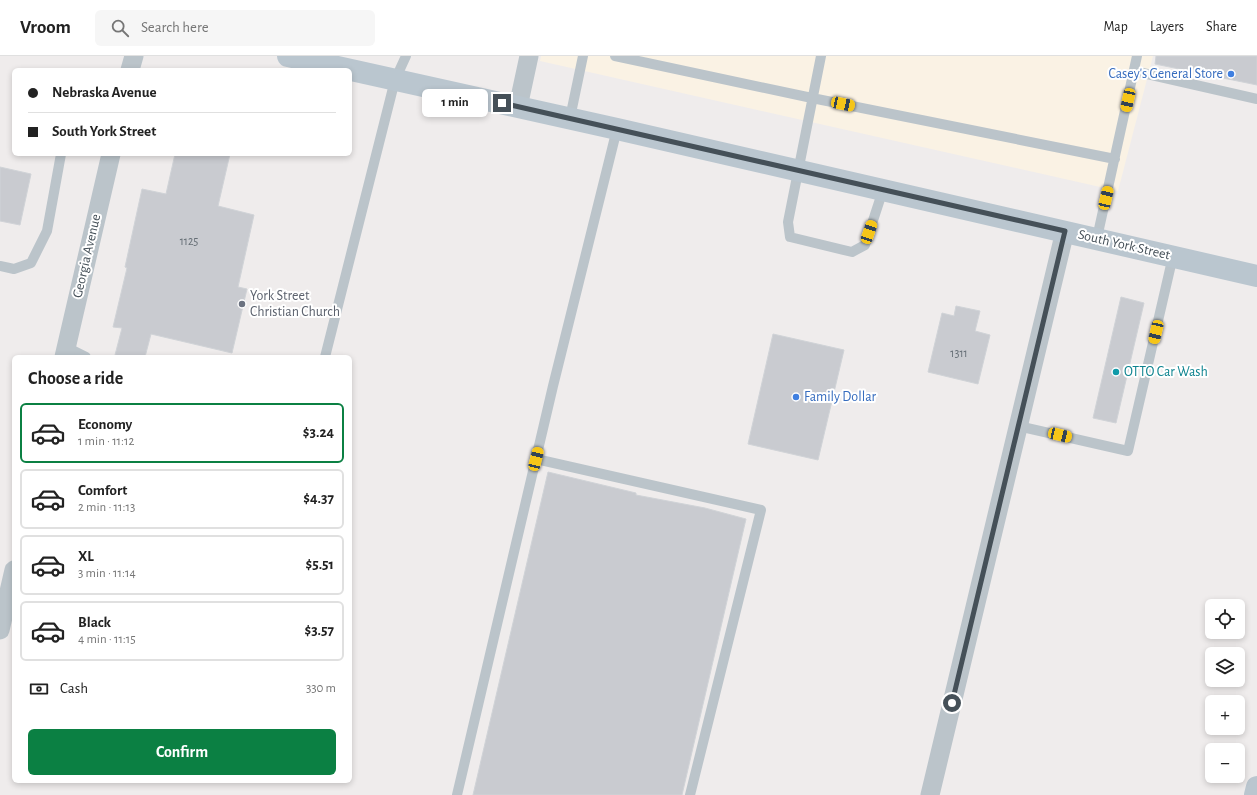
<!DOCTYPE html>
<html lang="en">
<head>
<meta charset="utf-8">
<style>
  :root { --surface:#fff; --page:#f6f6f6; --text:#222; --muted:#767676; --line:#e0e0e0; --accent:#0b8043 }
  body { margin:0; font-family:"Alegreya Sans",sans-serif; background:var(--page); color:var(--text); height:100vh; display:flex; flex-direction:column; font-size:15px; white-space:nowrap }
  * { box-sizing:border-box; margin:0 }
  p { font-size:13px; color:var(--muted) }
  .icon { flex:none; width:22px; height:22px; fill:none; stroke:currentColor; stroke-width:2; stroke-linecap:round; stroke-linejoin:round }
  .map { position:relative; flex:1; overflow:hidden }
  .sheet { position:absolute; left:12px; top:299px; width:340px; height:428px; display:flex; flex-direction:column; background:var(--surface); border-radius:6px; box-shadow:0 2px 6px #0003 }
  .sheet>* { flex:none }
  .banner { position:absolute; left:12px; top:12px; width:340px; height:88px; border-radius:6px; box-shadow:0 2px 6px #0003; display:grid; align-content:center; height:88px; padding:0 16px; background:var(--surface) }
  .controls { position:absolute; left:1205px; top:543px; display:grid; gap:8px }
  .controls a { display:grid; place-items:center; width:40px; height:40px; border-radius:6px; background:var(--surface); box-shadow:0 2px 6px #0003; font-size:20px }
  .end { position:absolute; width:18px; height:18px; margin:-9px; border:5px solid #455058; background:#fff; box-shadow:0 0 0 2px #fff }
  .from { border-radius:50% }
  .bubble { position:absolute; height:28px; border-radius:6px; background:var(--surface); box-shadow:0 2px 6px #0003; font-size:13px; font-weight:600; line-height:28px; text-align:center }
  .car { position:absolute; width:12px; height:24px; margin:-12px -6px; border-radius:5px; box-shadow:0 0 3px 1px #0007; background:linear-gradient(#f5c518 24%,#345 0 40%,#f5c518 0 76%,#345 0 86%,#f5c518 0) }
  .banner b { display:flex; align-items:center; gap:14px; height:38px; font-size:15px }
  .banner b+b { border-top:1px solid var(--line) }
  .banner i { width:10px; height:10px; background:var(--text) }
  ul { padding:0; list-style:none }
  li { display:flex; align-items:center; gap:12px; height:60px; margin:0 8px 6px; padding:0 8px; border:2px solid var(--line); border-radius:6px }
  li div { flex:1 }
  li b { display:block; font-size:15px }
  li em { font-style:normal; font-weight:600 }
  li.active { border-color:var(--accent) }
  li>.icon { width:36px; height:36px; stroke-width:1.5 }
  h2 { padding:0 16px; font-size:18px; line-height:48px }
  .pay { display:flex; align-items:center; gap:10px; height:44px; padding:0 16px; font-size:15px }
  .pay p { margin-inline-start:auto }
  .button { display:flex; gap:8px; margin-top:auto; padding:8px 16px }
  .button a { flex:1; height:46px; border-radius:6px; background:var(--accent); color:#fff; font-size:16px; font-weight:600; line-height:46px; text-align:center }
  header { display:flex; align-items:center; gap:24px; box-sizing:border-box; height:56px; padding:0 20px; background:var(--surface); border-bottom:1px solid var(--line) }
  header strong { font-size:19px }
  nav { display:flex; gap:22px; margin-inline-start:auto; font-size:14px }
  .search { width:280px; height:36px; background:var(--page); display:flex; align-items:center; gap:10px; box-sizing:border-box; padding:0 14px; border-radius:6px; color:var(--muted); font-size:15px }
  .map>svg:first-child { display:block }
  .commercial { fill:#faf2e4 }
  .building { fill:#c9cbd0; stroke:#d0d3d7 }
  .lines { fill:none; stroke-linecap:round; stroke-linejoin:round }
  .lane { stroke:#bbc4ca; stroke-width:10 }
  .street { stroke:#bbc4ca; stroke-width:19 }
  .secondary { stroke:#bac6cf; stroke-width:22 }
  .route { stroke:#455058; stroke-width:5 }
  .shop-dot { fill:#3f7fe0; stroke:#fff; stroke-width:1.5 }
  .worship-dot { fill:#6b7280; stroke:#fff; stroke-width:1.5 }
  .culture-dot { fill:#0f9aa8; stroke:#fff; stroke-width:1.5 }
  .labels { text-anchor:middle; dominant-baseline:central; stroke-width:4; stroke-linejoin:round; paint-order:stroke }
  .number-label { font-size:12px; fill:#666f76 }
  .shop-label { font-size:14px; fill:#366cbe; stroke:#fff; text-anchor:end }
  .street-label { font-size:14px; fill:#455058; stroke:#fff }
  .worship-label { font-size:14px; fill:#5b616d; stroke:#fff; text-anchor:start }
  .culture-label { font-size:14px; fill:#0d838f; stroke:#fff; text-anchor:start }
</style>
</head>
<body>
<header>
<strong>Vroom</strong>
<div class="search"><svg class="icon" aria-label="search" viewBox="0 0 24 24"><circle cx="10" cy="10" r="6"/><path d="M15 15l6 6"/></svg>Search here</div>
<nav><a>Map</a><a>Layers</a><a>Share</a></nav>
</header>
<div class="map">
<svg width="1257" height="739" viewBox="0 0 1257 739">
  <rect width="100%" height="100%" fill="#efecec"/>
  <!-- commercial -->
  <path class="commercial" d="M541 0H1153L1118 135 540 5Z"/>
  <!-- building -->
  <path class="building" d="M1156 0H1257V29L1155 8Z
    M175 98H230L218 150 254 159 238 231 247 233 232 297 151 278 145 301H125L115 299 122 272 113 271 127 212 125 211 142 133 166 138Z
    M0 111 31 118 20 169 0 165Z
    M1121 241 1144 247 1116 367 1093 362Z
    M956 250 980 255 975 275 990 279 978 328 928 316 942 257 954 260Z
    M773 278 844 294 818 404 748 388Z
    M548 416 636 437V439L705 452 746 463 682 739H473Z"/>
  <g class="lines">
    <!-- lane -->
    <path class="lane" d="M615 0 812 42 1115 103
      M821 0 788 166 790 181 852 196 865 189 883 134
      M1134 15 1257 43
      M570 62 583 0
      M1097 182 1137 0
      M0 210 14 213 31 207 47 175 61 98
      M66 291 86 301
      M325 301 395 24 406 0
      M1018 370 1128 395 1173 200
      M536 403 761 454 690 739
      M457 739 553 330 617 73"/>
    <!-- street -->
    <path class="street" d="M130 14 134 0
      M518 51 529 0
      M64 301 111 98
      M0 574 14 514
      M930 739 1065 175"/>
    <!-- secondary -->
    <path class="secondary" d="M288 0 617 73 1257 220
      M1255 739 1257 731"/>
  </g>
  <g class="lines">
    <!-- route -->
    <path class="route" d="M502 47 1065 175 952 647"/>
  </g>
  <!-- markers -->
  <g class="shop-dot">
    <circle cx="1231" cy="18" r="4"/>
    <circle cx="796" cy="341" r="4"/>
  </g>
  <circle class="worship-dot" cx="242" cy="248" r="4"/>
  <circle class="culture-dot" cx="1116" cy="316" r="4"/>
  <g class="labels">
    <!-- number labels -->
    <g class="number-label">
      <text x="189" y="185">1125</text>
      <text x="959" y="297">1311</text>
    </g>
    <!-- shop labels -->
    <g class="shop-label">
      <text x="1223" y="18">Casey's General Store</text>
      <text x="804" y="341" text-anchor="start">Family Dollar</text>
    </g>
    <!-- street labels -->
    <g class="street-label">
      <text transform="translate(1124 189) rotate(13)">South York Street</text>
      <text transform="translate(87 200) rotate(-77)">Georgia Avenue</text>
    </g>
    <!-- worship labels -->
    <g class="worship-label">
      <text x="250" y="240">York Street<tspan x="250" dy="16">Christian Church</tspan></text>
    </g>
    <!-- culture labels -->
    <g class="culture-label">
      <text x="1124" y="316">OTTO Car Wash</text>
    </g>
  </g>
</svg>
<div class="controls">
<a><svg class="icon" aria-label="locate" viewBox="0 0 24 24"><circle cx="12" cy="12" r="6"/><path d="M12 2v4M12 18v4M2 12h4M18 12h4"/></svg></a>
<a><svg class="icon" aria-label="layers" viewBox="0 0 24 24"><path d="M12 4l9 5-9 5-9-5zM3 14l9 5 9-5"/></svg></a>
<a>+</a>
<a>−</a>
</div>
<i class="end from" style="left:952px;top:647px"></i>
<i class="end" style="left:502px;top:47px"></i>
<div class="bubble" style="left:422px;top:33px;width:66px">1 min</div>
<i class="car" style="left:1128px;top:44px;rotate:192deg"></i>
<i class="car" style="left:843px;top:48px;rotate:102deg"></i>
<i class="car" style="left:1106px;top:142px;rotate:13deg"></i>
<i class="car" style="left:869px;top:176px;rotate:19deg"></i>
<i class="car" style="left:1156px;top:276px;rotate:193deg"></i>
<i class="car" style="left:1060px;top:379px;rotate:103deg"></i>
<i class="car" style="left:536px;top:403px;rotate:14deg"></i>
<div class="banner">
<b><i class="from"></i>Nebraska Avenue</b>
<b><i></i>South York Street</b>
</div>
<section class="sheet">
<h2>Choose a ride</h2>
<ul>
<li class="active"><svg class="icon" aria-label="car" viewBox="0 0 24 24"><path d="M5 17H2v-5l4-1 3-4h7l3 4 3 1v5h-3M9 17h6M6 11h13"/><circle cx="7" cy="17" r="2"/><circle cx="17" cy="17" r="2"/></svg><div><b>Economy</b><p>1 min · 11:12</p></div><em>$3.24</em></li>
<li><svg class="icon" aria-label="car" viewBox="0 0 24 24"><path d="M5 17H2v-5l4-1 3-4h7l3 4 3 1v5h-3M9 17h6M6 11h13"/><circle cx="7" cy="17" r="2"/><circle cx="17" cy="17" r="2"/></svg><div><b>Comfort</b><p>2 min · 11:13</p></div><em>$4.37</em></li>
<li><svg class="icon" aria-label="car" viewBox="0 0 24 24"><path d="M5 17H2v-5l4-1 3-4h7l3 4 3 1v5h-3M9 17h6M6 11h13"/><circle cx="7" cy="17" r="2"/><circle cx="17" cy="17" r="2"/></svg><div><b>XL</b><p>3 min · 11:14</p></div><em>$5.51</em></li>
<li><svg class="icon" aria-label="car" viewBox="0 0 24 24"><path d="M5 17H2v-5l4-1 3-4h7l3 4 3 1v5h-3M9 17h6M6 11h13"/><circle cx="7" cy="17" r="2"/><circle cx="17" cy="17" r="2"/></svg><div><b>Black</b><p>4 min · 11:15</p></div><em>$3.57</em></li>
</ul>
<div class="pay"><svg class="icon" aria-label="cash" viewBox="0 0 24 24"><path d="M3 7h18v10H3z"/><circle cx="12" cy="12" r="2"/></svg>Cash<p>330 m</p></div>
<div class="button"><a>Confirm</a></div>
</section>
</div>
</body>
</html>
